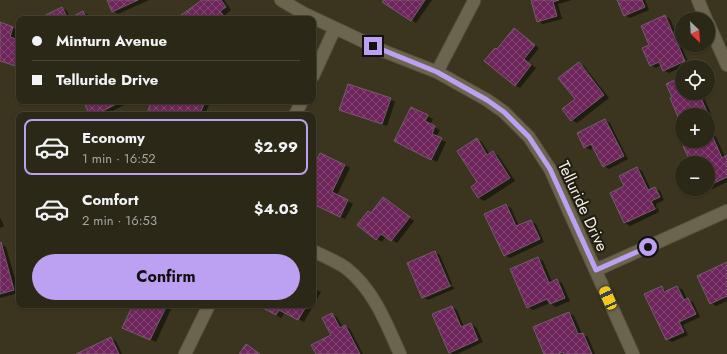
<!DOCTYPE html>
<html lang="en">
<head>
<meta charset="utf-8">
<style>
  :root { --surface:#2c2817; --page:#383424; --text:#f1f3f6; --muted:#a6a6a1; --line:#484436; --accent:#bca0f2 }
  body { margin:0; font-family:Jost,sans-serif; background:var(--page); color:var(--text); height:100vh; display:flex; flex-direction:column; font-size:15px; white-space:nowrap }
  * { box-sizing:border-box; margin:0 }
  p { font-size:13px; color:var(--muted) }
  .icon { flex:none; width:22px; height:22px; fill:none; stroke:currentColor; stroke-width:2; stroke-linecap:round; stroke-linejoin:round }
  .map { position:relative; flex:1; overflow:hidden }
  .details { position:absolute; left:16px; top:112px; width:300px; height:196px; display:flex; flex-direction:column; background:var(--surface); border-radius:8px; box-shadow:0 1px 3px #0004,0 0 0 1px var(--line) }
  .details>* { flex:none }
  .top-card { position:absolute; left:16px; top:16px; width:300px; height:88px; border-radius:8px; box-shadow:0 1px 3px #0004,0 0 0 1px var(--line); display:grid; align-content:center; height:88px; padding:0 16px; background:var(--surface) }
  .needle { width:26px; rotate:155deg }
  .tools { position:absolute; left:675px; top:12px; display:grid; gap:8px }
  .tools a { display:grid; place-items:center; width:40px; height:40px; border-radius:50%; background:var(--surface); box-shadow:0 1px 3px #0004,0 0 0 1px var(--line); font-size:20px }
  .end { position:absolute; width:18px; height:18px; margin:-9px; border:5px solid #bca0f2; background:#111; box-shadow:0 0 0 2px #111 }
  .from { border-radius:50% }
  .car { position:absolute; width:12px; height:24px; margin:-12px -6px; border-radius:5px; box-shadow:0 0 3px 1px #0007; background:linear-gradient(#f5c518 24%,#345 0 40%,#f5c518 0 76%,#345 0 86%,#f5c518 0) }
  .top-card b { display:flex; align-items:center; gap:14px; height:38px; font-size:15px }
  .top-card b+b { border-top:1px solid var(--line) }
  .top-card i { width:10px; height:10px; background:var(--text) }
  ul { padding:7px 0 0; list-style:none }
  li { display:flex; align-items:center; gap:12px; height:56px; margin:0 8px 6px; padding:0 8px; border:2px solid transparent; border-radius:8px }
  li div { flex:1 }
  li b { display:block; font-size:15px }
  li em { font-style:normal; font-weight:700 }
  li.active { border-color:var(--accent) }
  li>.icon { width:36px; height:36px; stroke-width:1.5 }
  .primary-button { display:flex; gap:8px; margin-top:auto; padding:8px 16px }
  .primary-button a { flex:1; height:46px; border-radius:24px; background:var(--accent); color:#111; font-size:16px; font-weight:700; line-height:46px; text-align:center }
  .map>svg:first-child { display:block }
  .shadow { fill:#0007 }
  .building { fill:url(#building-cross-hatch); stroke:#735d6b }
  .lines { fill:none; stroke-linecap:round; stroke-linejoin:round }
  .minor-casing { stroke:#595340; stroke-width:14 }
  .minor { stroke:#6c654d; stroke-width:12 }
  .route { stroke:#bca0f2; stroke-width:5 }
  .labels { text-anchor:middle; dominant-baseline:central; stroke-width:4; stroke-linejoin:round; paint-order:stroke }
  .street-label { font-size:16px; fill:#f4f0e2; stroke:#1f1d13 }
</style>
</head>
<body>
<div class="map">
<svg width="727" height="354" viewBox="0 0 727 354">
  <defs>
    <pattern id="building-cross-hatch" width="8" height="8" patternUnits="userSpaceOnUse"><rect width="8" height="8" fill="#6e255b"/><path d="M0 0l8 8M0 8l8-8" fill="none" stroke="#834572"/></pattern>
  </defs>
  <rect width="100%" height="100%" fill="#3b351f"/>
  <!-- shadow -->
  <path class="shadow" d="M108 0H149L118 14 113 11Z
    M203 0H224L231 10 225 15 228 19H185Z
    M385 0H432L416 23Z
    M532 0H572L558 4 562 19 543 24 538 21Z
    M618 0H645L649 10 630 18 625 15Z
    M62 8 67 11 71 19 83 12 89 15 90 19H44Z
    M664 16 670 19 689 64 669 73 663 70 661 65 656 68 650 65 651 46Z
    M0 23 18 30 15 40 19 41V67L0 61Z
    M519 33 539 48 528 62 536 68 520 88 515 85 497 51Z
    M579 63 584 66 609 98 577 123 572 120 577 100Z
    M682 78V93H702L716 125 708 128V115H682V124L673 97Z
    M390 99 395 102 387 126 345 112 340 109Z
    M84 101H129L130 102 105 115H92Z
    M153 101H201L209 105 205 115H148Z
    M411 108 433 119 430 125 440 130 436 137 446 142 437 162 400 144Z
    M605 120 610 123 628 159 609 169 604 166 594 148 590 150 585 147Z
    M711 134 716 137 725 157 727 156V182L708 191 706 189H708V163H705L703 160 697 163 691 161 684 147 697 141H708V136Z
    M477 139 482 142 490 155 493 152 498 155 515 181 484 201 479 198 472 187 479 182Z
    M345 165 350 168 337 195 353 204 345 219 313 204V170Z
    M637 168 642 171 651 190 655 188 660 191 664 200 656 204 657 207 627 221V223L658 208 659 212 630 226 625 223 611 194 625 187Z
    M389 202 414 221 397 243 386 236 382 242 377 239 372 214Z
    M506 205 511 208 519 226 530 221 536 224 544 242 510 258 505 255Z
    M0 217 4 226 0 228Z
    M0 244 6 247 19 293 0 298Z
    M435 252 440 255 452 284 425 296V298L453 286 454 289 428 300 423 297Z
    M538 258 543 261 552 282 557 280 562 283 570 301 556 307 550 303 533 310 528 307Z
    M727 263V301L716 306 711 303Z
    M662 287 667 292 677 287 683 290 687 300 693 302 700 317 683 325 688 335 672 342 667 339Z
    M313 288 321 292 304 322 285 312 281 318 259 305H313Z
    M134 305H173L156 342 129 330Z
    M452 307 457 310 464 327 471 324 476 327 483 342 457 354H453L449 352Z
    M569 313 574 316 582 334 588 337 595 354H545Z
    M332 314 337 317 343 328 345 326 350 329 363 354H317L332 336Z
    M111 338 116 341 122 354H78Z"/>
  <!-- building -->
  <path class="building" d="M107 0H138L112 12Z
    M202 0H221L226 7 220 11 226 19H184L181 15Z
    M384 0H425L411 21 382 2Z
    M531 0H559L553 2 557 16 537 22Z
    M617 0H642L645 7 624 16Z
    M62 7 68 19H43L42 17Z
    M83 11 87 19H68Z
    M665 15 685 61 663 71 659 62 650 66 642 48 649 45 641 26Z
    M0 22 13 27 10 37 19 40V67L0 61Z
    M514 28 535 45 524 59 531 65 515 86 484 61 495 48 497 49Z
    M579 62 604 95 571 121 562 109 575 99 558 78Z
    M682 77V93H699L711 122 708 123V115H682V126L670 98 672 97 666 84Z
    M348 84 391 98 382 124 339 110Z
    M83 101H122L95 115H90Z
    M152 101H203L205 102 199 115H169L166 114 165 115H146Z
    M411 107 428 115 425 121 435 126 432 134 442 138 431 160 394 141Z
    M605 119 624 156 603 167 591 144 584 148 577 133Z
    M711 133 722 158 727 155V177L708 186V163H704L701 156 690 161 683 146 694 141H708V135Z
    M477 138 487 155 493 151 510 178 478 198 471 187 477 182 457 151Z
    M320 153 345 165 332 192 348 200 340 217 313 204V167Z
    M637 167 648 190 655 187 660 197 651 201 655 209 624 223 610 193 624 186 619 176Z
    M383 197 410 217 391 241 381 234 376 240 357 225 368 211 371 213Z
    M506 204 516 226 531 220 540 239 504 256 484 214Z
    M1 242 14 290 0 294V243Z
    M435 251 450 286 422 298 407 263Z
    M538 257 549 283 557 279 565 298 550 304 547 299 527 308 510 269Z
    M727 262V296L710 304 697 276Z
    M662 286 664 292 677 286 684 300 688 298 696 314 679 322 684 332 666 340 644 294Z
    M133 305H167L150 340 122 328Z
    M257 305H307L298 320 279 310 276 315Z
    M452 306 461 327 471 323 478 340 449 353 432 314Z
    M569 312 578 334 583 333 592 354H564L563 352 558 354H544L533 327Z
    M332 313 340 328 345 325 360 354H316L311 345 331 335 322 318Z
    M111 337 119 354H76Z
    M246 344 260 354H239Z"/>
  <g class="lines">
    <defs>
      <path id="minor" d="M281 0 303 13 335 28 386 52 437 72 487 100 504 112 529 137 550 169 633 354
        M698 0 706 19
        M708 23 727 65
        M437 72 474 1
        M313 76 335 28
        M295 115 302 101
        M313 251C324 256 336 261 346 268 374 290 386 323 400 354
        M596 270 727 211
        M185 354 209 305"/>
    </defs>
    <!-- minor casing -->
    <use href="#minor" class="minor-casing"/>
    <!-- minor -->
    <use href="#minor" class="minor"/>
  </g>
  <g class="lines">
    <!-- route -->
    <path class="route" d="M373 46 437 72 487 100 504 112 529 137 550 169 596 270 648 247"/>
  </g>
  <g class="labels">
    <!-- street labels -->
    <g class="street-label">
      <text transform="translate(583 206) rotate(65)">Telluride Drive</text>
    </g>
  </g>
</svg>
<div class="tools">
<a><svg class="needle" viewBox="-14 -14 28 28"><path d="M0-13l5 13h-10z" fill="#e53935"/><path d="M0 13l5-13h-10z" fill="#a6a6a1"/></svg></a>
<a><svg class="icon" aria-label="locate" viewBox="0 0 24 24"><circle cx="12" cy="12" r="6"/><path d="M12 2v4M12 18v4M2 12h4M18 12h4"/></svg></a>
<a>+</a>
<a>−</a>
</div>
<i class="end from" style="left:648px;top:247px"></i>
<i class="end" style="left:373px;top:46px"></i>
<i class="car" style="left:608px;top:298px;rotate:336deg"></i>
<div class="top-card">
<b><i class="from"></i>Minturn Avenue</b>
<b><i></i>Telluride Drive</b>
</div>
<section class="details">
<ul>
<li class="active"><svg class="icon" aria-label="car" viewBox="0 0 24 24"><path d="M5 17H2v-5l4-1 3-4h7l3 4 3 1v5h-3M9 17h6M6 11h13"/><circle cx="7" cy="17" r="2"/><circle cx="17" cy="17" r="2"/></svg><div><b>Economy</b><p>1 min · 16:52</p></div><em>$2.99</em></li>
<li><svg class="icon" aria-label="car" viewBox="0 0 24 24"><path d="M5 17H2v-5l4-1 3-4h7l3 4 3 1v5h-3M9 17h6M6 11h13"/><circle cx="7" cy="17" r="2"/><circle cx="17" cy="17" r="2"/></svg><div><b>Comfort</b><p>2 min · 16:53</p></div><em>$4.03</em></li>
</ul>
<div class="primary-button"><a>Confirm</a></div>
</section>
</div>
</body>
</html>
